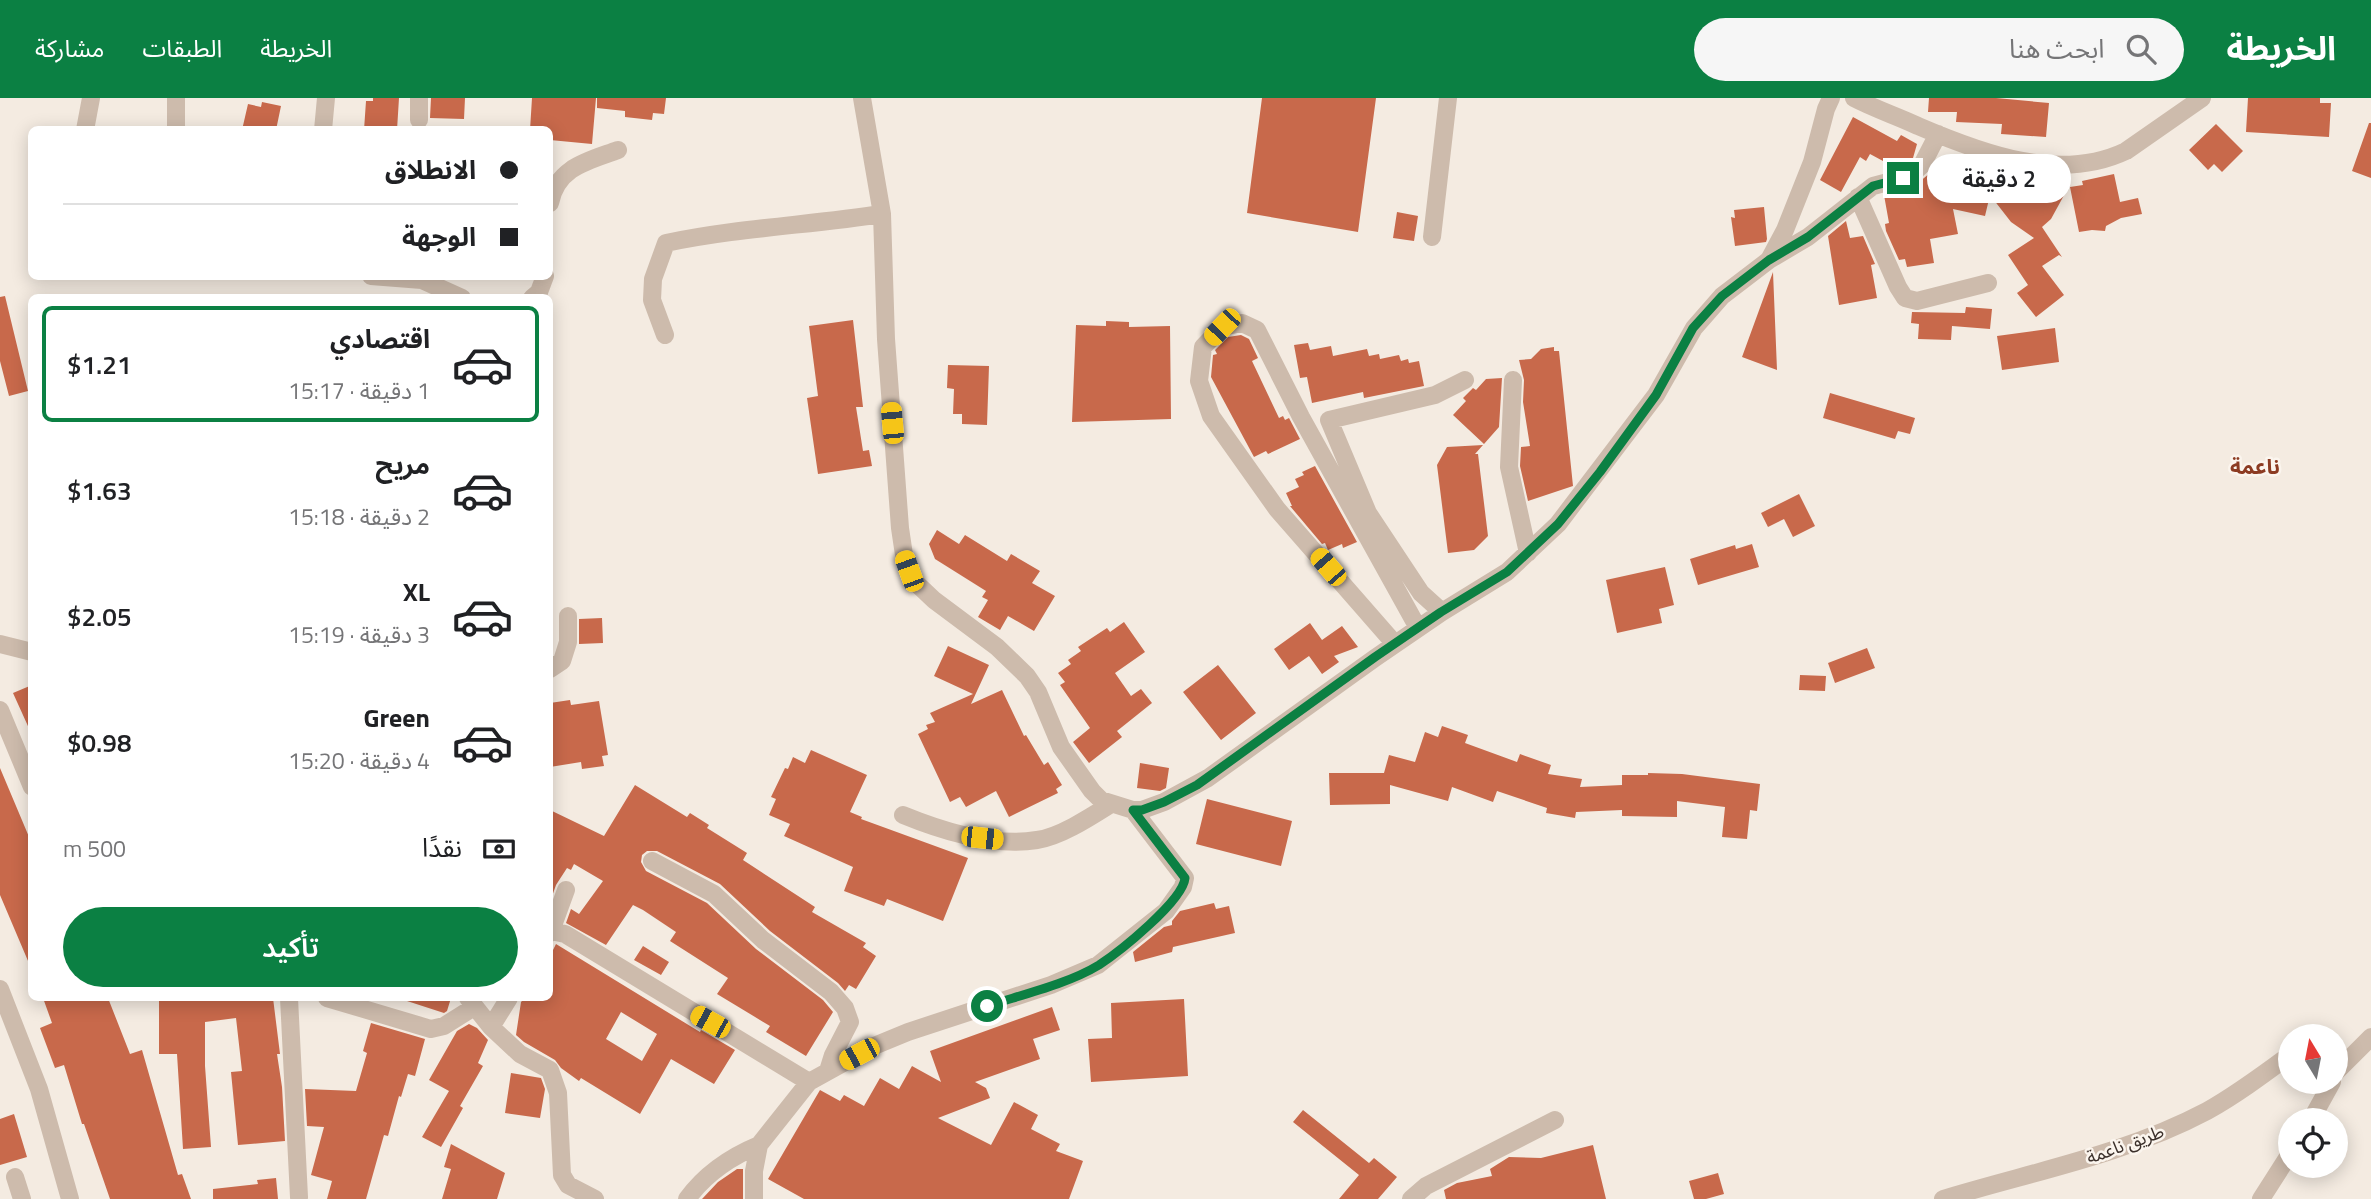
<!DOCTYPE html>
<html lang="ar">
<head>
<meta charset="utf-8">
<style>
  :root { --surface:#fff; --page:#f6f6f6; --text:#202124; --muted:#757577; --line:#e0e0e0; --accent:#0b8043 }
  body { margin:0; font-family:"Titillium Web","Noto Sans Arabic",sans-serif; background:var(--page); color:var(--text); direction:rtl; height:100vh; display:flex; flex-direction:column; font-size:26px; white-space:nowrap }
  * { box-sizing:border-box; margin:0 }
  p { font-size:23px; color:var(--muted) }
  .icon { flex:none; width:38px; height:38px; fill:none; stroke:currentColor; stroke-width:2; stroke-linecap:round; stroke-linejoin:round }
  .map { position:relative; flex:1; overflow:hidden; direction:ltr }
  .side { position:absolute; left:28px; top:196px; width:525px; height:707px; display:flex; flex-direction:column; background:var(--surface); border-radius:10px; box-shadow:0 4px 18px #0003; direction:rtl }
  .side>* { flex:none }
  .top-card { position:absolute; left:28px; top:28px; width:525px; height:154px; border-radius:10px; box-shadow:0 4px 18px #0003; direction:rtl; display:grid; align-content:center; height:154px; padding:0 35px; background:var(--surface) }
  .needle { width:46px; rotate:350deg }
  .buttons { position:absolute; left:2278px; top:926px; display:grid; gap:14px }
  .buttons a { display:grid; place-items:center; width:70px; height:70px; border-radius:50%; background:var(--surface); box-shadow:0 4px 18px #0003; font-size:35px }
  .end { position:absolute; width:32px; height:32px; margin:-16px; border:9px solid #0b8043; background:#fff; box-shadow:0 0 0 4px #fff }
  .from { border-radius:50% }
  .bubble { position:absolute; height:49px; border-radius:24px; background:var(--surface); box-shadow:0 4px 18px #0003; font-size:23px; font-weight:600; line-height:49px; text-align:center; direction:rtl }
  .car { position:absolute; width:21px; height:42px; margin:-21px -10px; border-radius:9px; box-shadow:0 0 5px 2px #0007; background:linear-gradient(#f5c518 24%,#345 0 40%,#f5c518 0 76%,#345 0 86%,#f5c518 0) }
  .top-card b { display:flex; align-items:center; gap:24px; height:66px; font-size:26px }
  .top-card b+b { border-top:2px solid var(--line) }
  .top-card i { width:18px; height:18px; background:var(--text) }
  ul { padding:12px 0 0; list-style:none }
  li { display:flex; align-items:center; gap:21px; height:116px; margin:0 14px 10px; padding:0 21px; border:4px solid transparent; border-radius:10px }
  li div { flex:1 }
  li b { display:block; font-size:26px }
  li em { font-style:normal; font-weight:600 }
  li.selected { border-color:var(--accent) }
  li>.icon { width:63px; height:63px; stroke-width:1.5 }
  .pay { display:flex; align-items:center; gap:18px; height:77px; padding:0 35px; font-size:26px }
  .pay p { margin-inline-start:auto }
  .button { display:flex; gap:14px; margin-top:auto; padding:14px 35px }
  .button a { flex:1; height:80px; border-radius:42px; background:var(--accent); color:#fff; font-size:28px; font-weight:600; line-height:80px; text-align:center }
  header { display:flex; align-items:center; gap:42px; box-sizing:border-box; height:98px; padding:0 35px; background:var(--accent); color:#fff }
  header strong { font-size:33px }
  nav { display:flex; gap:38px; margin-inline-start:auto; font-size:24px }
  .search { width:490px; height:63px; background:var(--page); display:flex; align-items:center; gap:18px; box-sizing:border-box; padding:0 24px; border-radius:38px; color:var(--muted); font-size:26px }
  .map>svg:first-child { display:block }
  .building { fill:#c8694b; fill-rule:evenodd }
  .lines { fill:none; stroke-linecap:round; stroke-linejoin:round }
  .minor { stroke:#cdbbac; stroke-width:18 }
  .route { stroke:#0b8043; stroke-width:9 }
  .labels { text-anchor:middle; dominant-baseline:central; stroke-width:5; stroke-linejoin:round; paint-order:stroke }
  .street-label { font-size:18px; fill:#3b302b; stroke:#fbf5ee }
  .quarter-label { font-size:21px; font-weight:bold; fill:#8c3b22; stroke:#fbf5ee }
</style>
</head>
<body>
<header>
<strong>الخريطة</strong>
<div class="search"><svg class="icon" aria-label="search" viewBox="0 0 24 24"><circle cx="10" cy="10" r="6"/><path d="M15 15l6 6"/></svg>ابحث هنا</div>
<nav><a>الخريطة</a><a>الطبقات</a><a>مشاركة</a></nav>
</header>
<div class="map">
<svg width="2371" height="1101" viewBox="0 0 2371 1101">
  <rect width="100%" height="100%" fill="#f4ebe1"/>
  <!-- building -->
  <path class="building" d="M373 0H399L397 32H364L366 3H373Z
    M431 0H465L464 21 430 20Z
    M532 0H596L592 46 550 42V32H530Z
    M597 0H666L664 16 653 15 652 22 625 19V13L597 10Z
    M1262 0H1376L1358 134 1247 115Z
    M1929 0H1996L2049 5 2046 39 2001 36 2002 26 1956 24 1957 14H1928Z
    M2248 0H2320V5H2331L2329 39 2246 34Z
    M262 4 281 8 276 32H242L248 6 261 9Z
    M1853 19 1897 43 1901 37 1917 46 1913 60 1896 70 1870 56 1866 63 1860 59 1841 94 1820 82Z
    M2369 25H2371V80L2352 73Z
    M2216 26 2243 53 2222 74 2214 66 2208 72 2189 52Z
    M1938 61 1961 68 1959 74 2008 86 2019 79 2027 77 2045 82 2056 92 2068 90 2051 121 2042 129 2062 159 2059 157 2042 168 2064 197 2036 219 2017 195 2028 187 2008 157 2034 140 2011 124 1990 97 1985 118 1953 111 1958 136 1930 141 1934 165 1907 169 1905 161 1899 162 1886 133 1885 126 1889 125 1884 97 1918 85 1930 75Z
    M2114 76 2120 104 2138 100 2142 116 2121 120 2106 128 2105 133 2092 132 2079 134 2070 89 2083 87 2082 83Z
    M1764 109 1767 141 1766 144 1735 148 1731 119 1735 120 1734 112Z
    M1397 114 1418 118 1414 143 1393 140Z
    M1846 123 1850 140 1863 138 1875 166 1871 167 1877 200 1839 207 1828 138Z
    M1773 174 1777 272 1742 259Z
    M5 198 28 293 9 298 0 263V199Z
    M1966 209 1992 211 1990 231 1952 228 1951 242 1918 241 1919 226 1911 225 1912 214 1965 215Z
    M853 222 863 309H856L863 353 869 352 872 368 818 376 807 300 818 298 809 228Z
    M1106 223 1129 224V229L1170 228 1171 321 1072 324 1076 227 1106 228Z
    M2055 230 2059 264 2002 272 1997 238Z
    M1241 237 1249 241 1258 260 1252 263 1279 320 1283 318 1285 322 1289 320 1300 341 1268 356 1266 353 1254 359 1211 279 1213 257 1217 256 1215 252 1228 239Z
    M1308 245 1310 252 1331 248 1333 258 1367 251 1369 258 1379 256 1380 261 1399 257 1401 263 1408 261 1409 265 1419 263 1424 288 1364 300 1363 294 1312 305 1307 279 1300 280 1294 247Z
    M1554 249V253H1559L1573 388 1528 403 1520 368 1521 349 1530 348 1523 304 1524 282 1519 262 1531 261 1541 251Z
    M948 267 989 268 987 327 962 326V316H953L954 291 947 290Z
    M1502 280 1499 329 1484 346 1453 317 1466 303 1463 300 1473 290 1476 292 1486 281Z
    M1830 295 1915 320 1910 336 1898 333 1895 341 1823 320Z
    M1483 347 1475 356H1478L1488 438 1474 452 1448 455 1437 367 1447 349Z
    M1315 368 1357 444 1343 450 1342 446 1328 452 1325 445 1322 446 1290 408H1292L1286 395 1299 389 1295 381 1304 377 1302 374Z
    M1799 396 1815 428 1793 439 1784 421 1768 429 1761 415Z
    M937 432 959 446 965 437 1007 463 1011 456 1040 473 1032 485 1055 498 1034 533 1008 518 1000 532 978 519 988 502 982 499 986 493 935 461 929 446Z
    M1752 446 1759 469 1698 487 1690 461 1735 447 1736 451Z
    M1665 469 1674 507 1659 511 1662 525 1617 535 1606 482Z
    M602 520 603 545 579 546V521Z
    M1124 524 1145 554 1115 575 1131 598 1141 591 1152 605 1117 633 1122 639 1089 665 1073 644 1090 630 1060 587 1065 584 1058 575 1071 566 1068 562 1081 553 1078 549 1107 530 1110 534Z
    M1310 525 1322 542 1342 528 1358 549 1334 558 1339 564 1322 576 1309 558 1289 572 1274 551Z
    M948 548 989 567 971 606 1002 592 1024 638 1026 637 1044 667 1048 664 1062 687 1056 691 1058 695 1009 719 996 693 966 709 960 699 950 704 918 636 928 631 926 627 935 624 930 615 973 596 934 578Z
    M1867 550 1875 570 1835 585 1828 565Z
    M1218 567 1256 615 1221 642 1183 594Z
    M1800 577 1826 578 1825 593 1799 592Z
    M32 587V637L13 595Z
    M570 602 571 607 599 603 608 657 602 658 604 668 582 671 581 664 550 669V605Z
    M1442 628 1468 637 1465 645 1517 664 1520 656 1551 667 1548 676 1582 681 1580 689 1622 687V677H1648V675L1682 676 1760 686 1757 713 1750 712 1747 741 1722 739 1725 709 1677 703V719L1622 718V712L1576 714 1575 720 1546 715 1547 710 1497 693 1493 704 1452 689 1448 703 1390 687V706L1330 707 1329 675H1384L1389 657 1415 664 1425 634 1438 639Z
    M811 652 867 677 850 714 862 719 861 721 968 760 943 823 887 801 884 808 844 793 853 769 784 738 790 726 769 717 776 701 771 699 785 670 788 671 793 659 805 665Z
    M1140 665 1169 670 1166 690 1160 693 1137 690Z
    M0 670 32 746 31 870 0 797Z
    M635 687 687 719 690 715 709 727 707 730 747 755 743 762 815 809 812 814 866 845 863 849 876 858 856 891 849 887 845 893 838 885 770 833 720 786 657 753H647L642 757 641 764 646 773 707 805 756 851 823 902 833 914 806 958 766 934 770 928 717 896 728 880 670 843 676 834 643 812 633 807 606 847 566 825 571 811 579 816 603 783 574 766 571 772 567 770 556 787 550 804V712L604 738Z
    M1207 701 1292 723 1281 768 1196 746Z
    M1214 805 1216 811 1229 808 1235 835 1173 849 1172 854 1135 864 1133 854 1164 829 1172 827V823L1180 813Z
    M556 846 700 934 701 932 735 952 714 986 671 961 640 1016 581 980 579 983 561 970 555 962 524 944 516 937 521 904 525 900H550V858ZM621 914 657 936 642 963 606 941Z
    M643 848 669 864 661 877 634 862Z
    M43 900H108L130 956 142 952 178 1077 182 1076 191 1101H110L84 1026H82L64 967 55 970 40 930 52 925Z
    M159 900H273L280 956H277L282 989 285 1043 238 1047 231 974 242 973 236 920 205 924V968L211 1049 183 1051 177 956H159Z
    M407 900H451L447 913 444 915 407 903Z
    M1184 901 1188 978 1091 984 1088 941 1112 940 1111 905Z
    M1052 909 1060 932 1033 941 1040 961 975 984 986 990 990 1000 938 1020 991 1047 1014 1004 1038 1017 1031 1031 1060 1046 1056 1053 1083 1063 1069 1101H804L768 1081 820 992 840 1003 844 997 864 1008 880 980 899 991 912 968 941 984 930 953Z
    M371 925 425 941 415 978 408 976 401 999 399 998 388 1038 384 1037 366 1101H327L332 1083 311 1077 324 1029 307 1028 305 991 356 993 367 955 363 953Z
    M469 926 477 930 488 942 478 965 483 968 460 1008 463 1010 441 1049 422 1039 449 993 429 982 457 933Z
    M511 975 541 980 545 991 540 1020 505 1015Z
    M1303 1012 1369 1065 1374 1060 1397 1079 1378 1101H1339L1359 1077 1293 1024Z
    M14 1016 27 1059 0 1067V1021Z
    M451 1046 505 1075 497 1101H442L451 1071 444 1069Z
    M1593 1047 1606 1101H1446L1444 1092 1457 1085 1492 1078 1490 1071 1509 1059 1541 1060Z
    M737 1071H743V1101H702L718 1084Z
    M1718 1075 1724 1096 1706 1101H1694L1689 1083Z
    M276 1080 278 1101H213V1091L258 1086 257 1082Z"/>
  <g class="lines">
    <!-- minor -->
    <path class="minor" d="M862 0 882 116 886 241 900 430 904 457 915 484 934 502 997 549 1027 578 1038 594 1061 649 1092 693 1101 702 1133 712H1142L1164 704 1208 680 1375 560 1442 514 1507 474 1558 426 1656 297 1694 230 1722 198 1769 162 1785 132 1812 64 1826 11 1831 0
      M1854 0C1875 11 1897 18 1918 28 1981 55 2059 85 2126 53L2202 0
      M419 22V0
      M85 32 91 0
      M176 32V0
      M323 32 326 0
      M1858 99 1898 189 1905 200 1917 203 1988 185
      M550 105C557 69 588 63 618 52
      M1432 139 1448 0
      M1769 162 1808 139 1873 88 1903 80 1913 75 1922 67 1938 36
      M371 178 422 182 462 200
      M532 200 539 194 545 178
      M665 237 652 202 653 181 666 145C737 130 810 127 882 116
      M1513 282 1509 369 1528 455
      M1442 514 1421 495 1368 415 1329 322 1435 297 1465 282
      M0 546 32 554
      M1395 546 1277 411 1211 318 1199 283 1203 249 1222 229 1242 225 1257 232 1301 319 1418 530
      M550 571 562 563 568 544V518
      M0 612 32 689
      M903 717C942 733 994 749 1037 742 1060 739 1092 718 1111 706
      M652 763 714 796 763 842 831 894 845 910 850 924 833 957 828 973
      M551 833 566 792
      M550 835 551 833 565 836 809 984
      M0 891 39 991 70 1101
      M289 900 299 1099
      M327 900 431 931 444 928 474 909
      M468 900 491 929 520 956 550 972 558 995 562 1077 568 1087 595 1101
      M491 929 509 900
      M2336 974 2371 939
      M2311 1022 2332 984
      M15 1079 22 1101
      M687 1101C706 1075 730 1059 759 1047
      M754 1101V1073L759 1047 809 984 874 948 908 934 1051 887 1098 867 1166 813 1183 789 1185 780 1133 712
      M1411 1101 1426 1088 1555 1022
      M1943 1101C2031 1074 2124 1057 2207 1013 2236 997 2264 976 2291 956
      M2261 1101 2291 1054"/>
  </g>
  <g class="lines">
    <!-- route -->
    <path class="route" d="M987 908C1021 897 1068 886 1099 867 1119 854 1183 803 1185 780L1133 712H1142L1164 704 1197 687 1375 559 1441 514 1507 474 1558 426 1600 374 1656 297 1693 230 1722 198 1769 162 1808 139 1873 88 1903 80"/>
  </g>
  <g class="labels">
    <!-- street labels -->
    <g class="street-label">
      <text transform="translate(2125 1046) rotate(-20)">طريق ناعمة</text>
    </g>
    <!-- quarter labels -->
    <g class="quarter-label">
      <text x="2255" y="368">ناعمة</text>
    </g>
  </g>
</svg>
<div class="buttons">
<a><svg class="needle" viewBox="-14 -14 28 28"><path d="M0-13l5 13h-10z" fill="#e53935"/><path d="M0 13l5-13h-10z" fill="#757577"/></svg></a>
<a><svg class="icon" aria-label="locate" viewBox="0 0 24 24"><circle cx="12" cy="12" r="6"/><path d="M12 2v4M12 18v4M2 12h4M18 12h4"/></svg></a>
</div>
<i class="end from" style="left:987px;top:908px"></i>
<i class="end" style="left:1903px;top:80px"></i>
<div class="bubble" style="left:1927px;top:56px;width:144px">2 دقيقة</div>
<i class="car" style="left:1222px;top:229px;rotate:224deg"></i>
<i class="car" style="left:892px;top:325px;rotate:355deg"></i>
<i class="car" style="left:1328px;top:469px;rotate:319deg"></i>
<i class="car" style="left:909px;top:473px;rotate:340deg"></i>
<i class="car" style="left:982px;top:740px;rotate:96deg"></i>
<i class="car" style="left:710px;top:924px;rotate:299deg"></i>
<i class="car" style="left:859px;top:956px;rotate:242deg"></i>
<div class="top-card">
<b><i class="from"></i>الانطلاق</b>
<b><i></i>الوجهة</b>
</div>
<section class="side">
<ul>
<li class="selected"><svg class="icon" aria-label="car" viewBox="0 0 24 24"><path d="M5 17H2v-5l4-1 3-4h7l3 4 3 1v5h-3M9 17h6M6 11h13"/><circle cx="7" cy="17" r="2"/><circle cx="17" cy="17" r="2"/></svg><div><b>اقتصادي</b><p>1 دقيقة · 15:17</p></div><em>$1.21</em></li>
<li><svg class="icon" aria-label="car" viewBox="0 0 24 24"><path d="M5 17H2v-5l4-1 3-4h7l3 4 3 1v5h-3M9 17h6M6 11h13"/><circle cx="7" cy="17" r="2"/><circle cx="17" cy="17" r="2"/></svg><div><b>مريح</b><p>2 دقيقة · 15:18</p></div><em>$1.63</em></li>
<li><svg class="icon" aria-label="car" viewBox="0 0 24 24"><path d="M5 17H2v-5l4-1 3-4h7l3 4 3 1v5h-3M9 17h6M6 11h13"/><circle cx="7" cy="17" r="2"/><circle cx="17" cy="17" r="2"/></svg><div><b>XL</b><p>3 دقيقة · 15:19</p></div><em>$2.05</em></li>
<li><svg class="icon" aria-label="car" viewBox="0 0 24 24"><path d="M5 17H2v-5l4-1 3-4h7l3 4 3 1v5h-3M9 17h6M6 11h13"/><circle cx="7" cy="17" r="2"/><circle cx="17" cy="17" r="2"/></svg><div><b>Green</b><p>4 دقيقة · 15:20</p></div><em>$0.98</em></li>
</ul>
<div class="pay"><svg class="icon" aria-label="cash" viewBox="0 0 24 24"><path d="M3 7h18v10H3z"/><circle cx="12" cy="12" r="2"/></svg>نقدًا<p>500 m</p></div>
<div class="button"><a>تأكيد</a></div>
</section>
</div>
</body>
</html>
